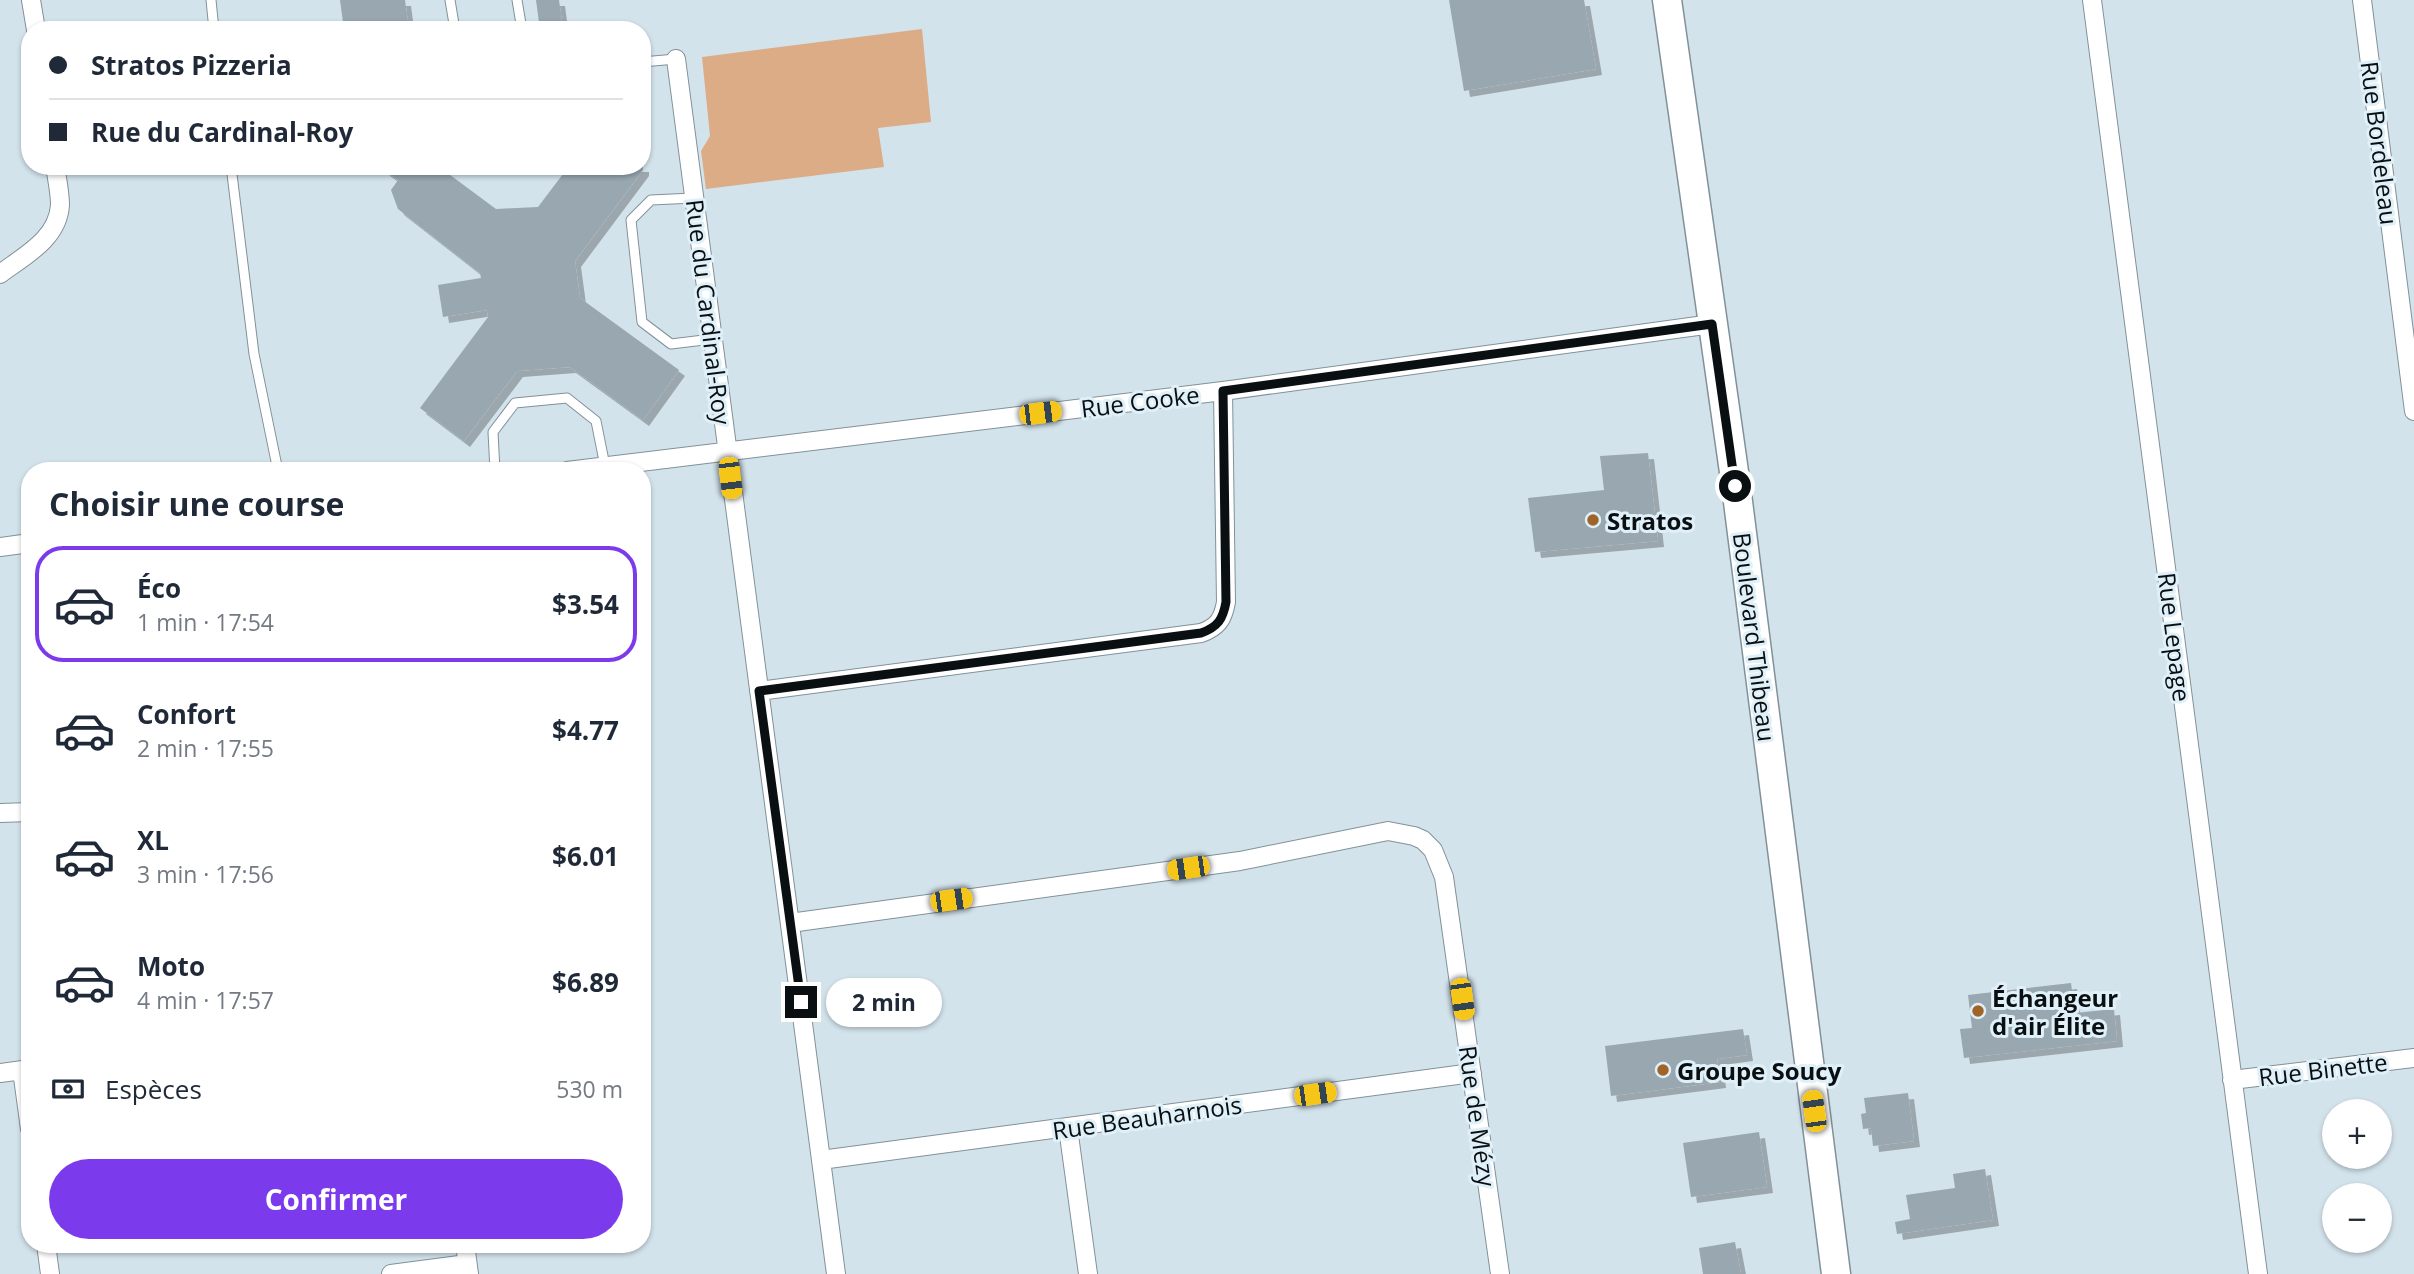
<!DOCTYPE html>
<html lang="fr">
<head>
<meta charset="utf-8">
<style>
  :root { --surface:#fff; --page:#f6f6f7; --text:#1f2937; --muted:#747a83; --line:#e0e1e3; --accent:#7c3aed }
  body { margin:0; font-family:"Open Sans",sans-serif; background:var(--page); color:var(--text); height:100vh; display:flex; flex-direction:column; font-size:26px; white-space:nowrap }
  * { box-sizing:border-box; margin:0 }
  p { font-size:23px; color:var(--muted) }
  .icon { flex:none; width:38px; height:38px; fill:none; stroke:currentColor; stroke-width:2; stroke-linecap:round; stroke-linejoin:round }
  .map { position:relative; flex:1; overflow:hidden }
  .panel { position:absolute; left:21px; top:462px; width:630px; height:791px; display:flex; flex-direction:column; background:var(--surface); border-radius:28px; box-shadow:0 2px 5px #0004 }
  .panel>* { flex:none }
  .banner { position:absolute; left:21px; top:21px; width:630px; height:154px; border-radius:28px; box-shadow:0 2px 5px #0004; display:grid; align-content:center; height:154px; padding:0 28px; background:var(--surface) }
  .controls { position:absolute; left:2322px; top:1099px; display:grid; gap:14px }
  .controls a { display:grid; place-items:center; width:70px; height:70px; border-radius:50%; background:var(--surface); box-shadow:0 2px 5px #0004; font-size:35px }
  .end { position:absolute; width:32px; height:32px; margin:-16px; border:9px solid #0a0f12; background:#fff; box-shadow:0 0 0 4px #fff }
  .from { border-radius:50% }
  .bubble { position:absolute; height:49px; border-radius:24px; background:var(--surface); box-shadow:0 2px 5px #0004; font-size:23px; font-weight:700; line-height:49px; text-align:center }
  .car { position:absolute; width:21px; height:42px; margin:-21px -10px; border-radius:9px; box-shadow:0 0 5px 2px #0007; background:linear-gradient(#f5c518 24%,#345 0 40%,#f5c518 0 76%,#345 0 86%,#f5c518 0) }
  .banner b { display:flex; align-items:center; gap:24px; height:66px; font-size:26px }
  .banner b+b { border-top:2px solid var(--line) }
  .banner i { width:18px; height:18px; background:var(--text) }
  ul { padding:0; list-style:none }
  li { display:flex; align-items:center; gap:21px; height:116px; margin:0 14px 10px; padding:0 14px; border:4px solid transparent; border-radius:28px }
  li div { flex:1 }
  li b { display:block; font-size:26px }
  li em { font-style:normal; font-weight:700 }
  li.on { border-color:var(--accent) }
  li>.icon { width:63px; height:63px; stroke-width:1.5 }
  h2 { padding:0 28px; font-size:32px; line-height:84px }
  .pay { display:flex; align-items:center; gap:18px; height:77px; padding:0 28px; font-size:26px }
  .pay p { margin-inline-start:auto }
  .button { display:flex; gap:14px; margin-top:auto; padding:14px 28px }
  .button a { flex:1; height:80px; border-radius:42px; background:var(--accent); color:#fff; font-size:28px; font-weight:700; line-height:80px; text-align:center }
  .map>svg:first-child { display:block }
  .green { fill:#dbac86 }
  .building { fill:#98a7b0; filter:url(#shadow) }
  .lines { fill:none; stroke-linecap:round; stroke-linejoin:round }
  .service-casing { stroke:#829199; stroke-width:11 }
  .minor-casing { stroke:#829199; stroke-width:20 }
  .primary-casing { stroke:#829199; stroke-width:31 }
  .service { stroke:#fff; stroke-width:9 }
  .minor { stroke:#fff; stroke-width:18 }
  .primary { stroke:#fff; stroke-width:28 }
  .route { stroke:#0a0f12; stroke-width:9 }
  .poi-dot { fill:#a06328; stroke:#e0f0f9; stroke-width:2.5 }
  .labels { text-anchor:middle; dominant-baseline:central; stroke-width:6; stroke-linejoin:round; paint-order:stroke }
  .street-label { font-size:24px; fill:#0a0f12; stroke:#e0f0f9 }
  .poi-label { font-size:24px; font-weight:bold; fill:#0a0f12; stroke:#e0f0f9; text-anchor:start }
</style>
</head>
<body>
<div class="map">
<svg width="2414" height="1274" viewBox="0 0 2414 1274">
  <defs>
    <filter id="shadow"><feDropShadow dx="6" dy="6" stdDeviation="0" flood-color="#0004"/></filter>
  </defs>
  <rect width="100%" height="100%" fill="#d3e3ec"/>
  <!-- green -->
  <path class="green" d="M922 29 931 122 878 128 884 167 706 189 701 151 710 136 702 57Z"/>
  <!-- building -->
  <path class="building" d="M340 0H405L409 30H344Z
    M536 0H559L563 30H540Z
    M1449 0H1584L1596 69 1464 91Z
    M616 23 617 30H576V28Z
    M383 166H401L405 169 408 166H438L496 209 538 207 569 166H643V170L575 261 580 298 679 370 643 420 570 367 517 371 464 441 420 408 488 317 487 310 443 317 438 285 481 278 480 273 398 209 391 190 398 180 384 170Z
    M1648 453 1658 541 1535 552 1528 498 1604 490 1600 456Z
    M2071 983 2075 1013 2114 1009 2117 1041 1964 1058 1960 1029 1972 1028 1968 995Z
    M1743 1029 1747 1055 1717 1059 1720 1082 1611 1096 1605 1046Z
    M1908 1093 1914 1141 1873 1146 1871 1128 1863 1129 1861 1114 1866 1113 1864 1098Z
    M1759 1132 1767 1187 1691 1197 1683 1143Z
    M1985 1169 1993 1220 1897 1234 1895 1222 1910 1219 1906 1195 1955 1188 1953 1174Z
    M1735 1242 1741 1274H1703L1699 1248Z"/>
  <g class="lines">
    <defs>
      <path id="service" d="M211 0 214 30
        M450 0 455 30
        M517 0 522 30
        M642 62 676 59
        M231 166 254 354 278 471
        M694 198 651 200 631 220 642 322 671 344 712 339
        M495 471 493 432 515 403 567 398 596 421 605 466"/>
      <path id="minor" d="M31 0 36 30
        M2092 0 2258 1274
        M2362 0 2414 411
        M676 59 836 1274
        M0 274C24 256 58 239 60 205 60 192 57 179 55 166
        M567 471 1223 391 1712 324
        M0 547 30 543
        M759 691 1201 633C1218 627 1223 619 1226 602L1223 391
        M0 813 30 812
        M790 923 1240 861 1388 831 1414 836 1423 840 1433 850 1444 877 1500 1274
        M22 1070 30 1129
        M0 1073 30 1069
        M2232 1080 2414 1058
        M1068 1128 1088 1274
        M821 1160 1472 1073
        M46 1244 50 1274
        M465 1244 469 1274
        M391 1274 467 1264"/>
      <path id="primary" d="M1667 0 1736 486 1836 1274"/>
    </defs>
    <!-- service casing -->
    <use href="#service" class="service-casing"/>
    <!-- minor casing -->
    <use href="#minor" class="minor-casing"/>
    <!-- primary casing -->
    <use href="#primary" class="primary-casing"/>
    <!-- service -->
    <use href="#service" class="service"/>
    <!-- minor -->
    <use href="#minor" class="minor"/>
    <!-- primary -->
    <use href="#primary" class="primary"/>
  </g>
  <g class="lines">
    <!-- route -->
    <path class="route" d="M801 1002 759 691 1201 633C1218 627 1223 619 1226 602L1223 391 1712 324 1735 486"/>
  </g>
  <!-- markers -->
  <g class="poi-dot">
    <circle cx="1593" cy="520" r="7"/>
    <circle cx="1978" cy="1011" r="7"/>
    <circle cx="1663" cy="1070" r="7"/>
  </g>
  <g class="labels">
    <!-- street labels -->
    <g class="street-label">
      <text transform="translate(2380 143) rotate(83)">Rue Bordeleau</text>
      <text transform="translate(709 312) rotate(83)">Rue du Cardinal-Roy</text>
      <text transform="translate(1140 401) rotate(-7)">Rue Cooke</text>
      <text transform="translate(1755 637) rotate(83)">Boulevard Thibeau</text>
      <text transform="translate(2175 637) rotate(83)">Rue Lepage</text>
      <text transform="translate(2323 1069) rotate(-7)">Rue Binette</text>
      <text transform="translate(1478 1116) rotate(82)">Rue de Mézy</text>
      <text transform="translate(1147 1117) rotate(-8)">Rue Beauharnois</text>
    </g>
    <!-- poi labels -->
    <g class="poi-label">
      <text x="1607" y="520">Stratos</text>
      <text x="1992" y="997">Échangeur<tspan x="1992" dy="28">d'air Élite</tspan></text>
      <text x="1677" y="1070">Groupe Soucy</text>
    </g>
  </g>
</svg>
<div class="controls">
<a>+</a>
<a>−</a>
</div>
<i class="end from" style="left:1735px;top:486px"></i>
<i class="end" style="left:801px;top:1002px"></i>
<div class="bubble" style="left:826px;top:978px;width:116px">2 min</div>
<i class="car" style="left:1040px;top:413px;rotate:83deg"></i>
<i class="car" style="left:730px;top:478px;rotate:173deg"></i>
<i class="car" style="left:1188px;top:868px;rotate:262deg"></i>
<i class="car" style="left:951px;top:900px;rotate:82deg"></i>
<i class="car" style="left:1462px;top:999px;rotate:172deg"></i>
<i class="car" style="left:1315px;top:1094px;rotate:82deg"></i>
<i class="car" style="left:1814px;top:1111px;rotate:352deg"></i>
<div class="banner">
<b><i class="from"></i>Stratos Pizzeria</b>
<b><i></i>Rue du Cardinal-Roy</b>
</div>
<section class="panel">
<h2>Choisir une course</h2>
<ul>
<li class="on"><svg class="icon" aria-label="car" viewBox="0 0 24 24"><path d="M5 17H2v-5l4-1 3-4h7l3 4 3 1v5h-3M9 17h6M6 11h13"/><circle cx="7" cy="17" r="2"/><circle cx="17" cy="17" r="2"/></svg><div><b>Éco</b><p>1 min · 17:54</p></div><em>$3.54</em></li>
<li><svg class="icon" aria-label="car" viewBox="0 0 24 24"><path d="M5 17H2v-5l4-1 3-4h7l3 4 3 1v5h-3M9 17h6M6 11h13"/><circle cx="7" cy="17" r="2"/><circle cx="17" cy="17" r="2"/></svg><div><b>Confort</b><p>2 min · 17:55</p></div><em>$4.77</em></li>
<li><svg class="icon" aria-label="car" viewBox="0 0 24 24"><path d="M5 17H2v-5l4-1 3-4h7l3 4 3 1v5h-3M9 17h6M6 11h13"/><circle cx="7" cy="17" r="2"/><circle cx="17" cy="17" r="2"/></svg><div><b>XL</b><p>3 min · 17:56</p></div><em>$6.01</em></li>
<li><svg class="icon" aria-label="car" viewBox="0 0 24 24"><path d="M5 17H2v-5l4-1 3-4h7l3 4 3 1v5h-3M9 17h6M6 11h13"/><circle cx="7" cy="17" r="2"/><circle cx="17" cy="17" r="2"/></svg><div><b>Moto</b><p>4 min · 17:57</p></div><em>$6.89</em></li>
</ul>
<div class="pay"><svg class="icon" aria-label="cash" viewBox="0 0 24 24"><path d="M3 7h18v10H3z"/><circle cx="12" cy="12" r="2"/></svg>Espèces<p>530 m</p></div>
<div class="button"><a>Confirmer</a></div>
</section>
</div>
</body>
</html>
